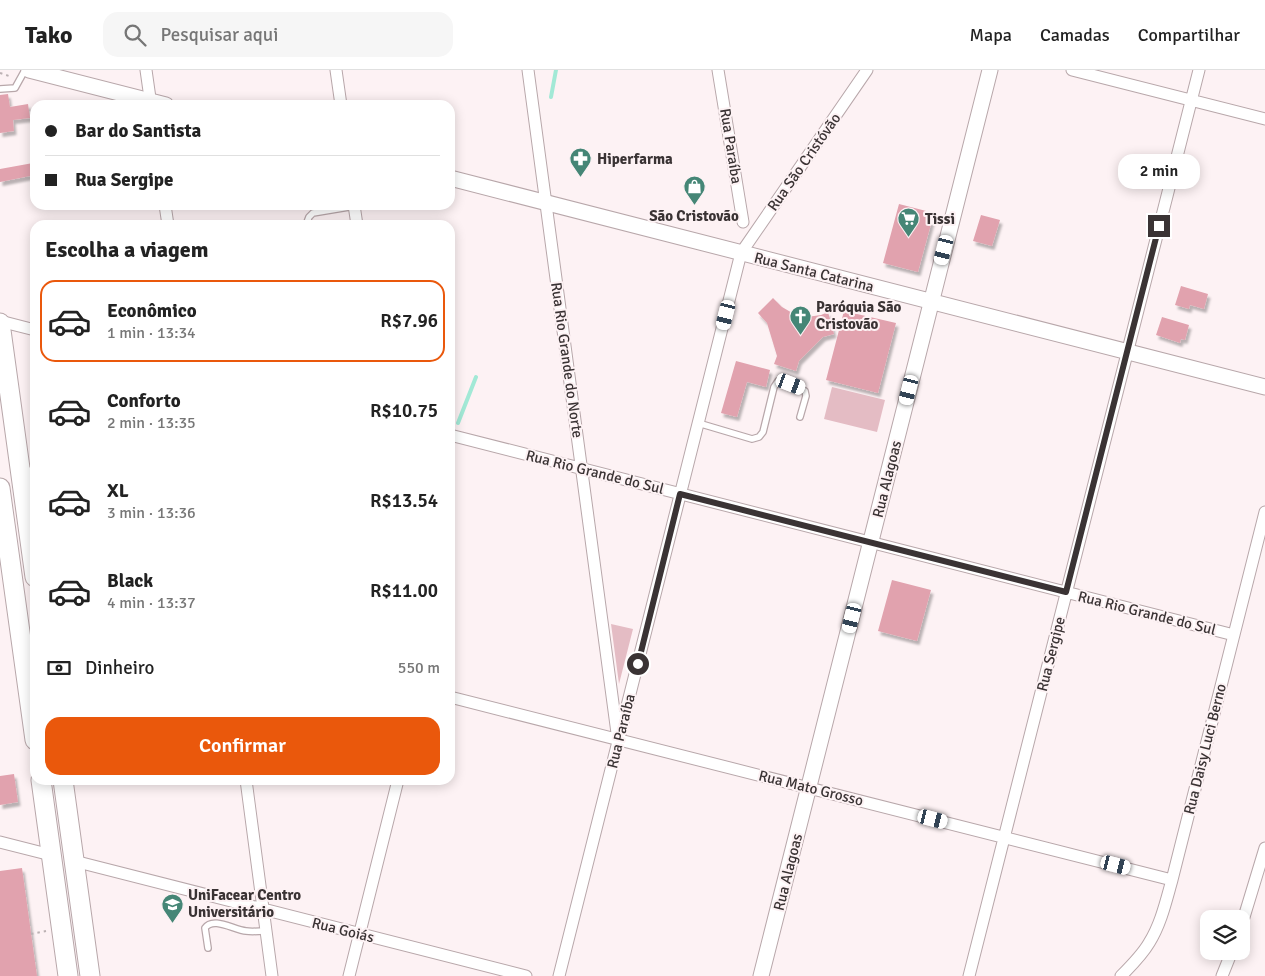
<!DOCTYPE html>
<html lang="pt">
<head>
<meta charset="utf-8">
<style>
  :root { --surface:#fff; --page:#f6f6f6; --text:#222; --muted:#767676; --line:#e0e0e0; --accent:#ea580c }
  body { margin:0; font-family:Signika,sans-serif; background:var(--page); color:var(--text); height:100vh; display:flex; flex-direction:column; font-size:19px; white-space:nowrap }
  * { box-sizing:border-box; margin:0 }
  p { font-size:16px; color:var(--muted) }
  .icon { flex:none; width:28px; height:28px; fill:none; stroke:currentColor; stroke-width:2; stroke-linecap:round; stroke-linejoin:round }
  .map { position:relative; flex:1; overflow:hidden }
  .sheet { position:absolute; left:30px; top:150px; width:425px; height:565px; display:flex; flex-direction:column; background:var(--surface); border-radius:15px; box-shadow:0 2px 12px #0003 }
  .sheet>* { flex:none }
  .banner { position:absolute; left:30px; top:30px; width:425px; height:110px; border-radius:15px; box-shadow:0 2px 12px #0003; display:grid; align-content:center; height:110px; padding:0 15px; background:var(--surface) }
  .buttons { position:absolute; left:1200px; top:840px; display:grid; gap:10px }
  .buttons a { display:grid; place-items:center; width:50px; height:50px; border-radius:10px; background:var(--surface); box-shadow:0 2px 12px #0003; font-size:25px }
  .end { position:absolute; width:22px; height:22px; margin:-11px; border:6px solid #3a3334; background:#fff; box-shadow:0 0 0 2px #fff }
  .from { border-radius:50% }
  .bubble { position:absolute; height:35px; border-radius:15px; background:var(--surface); box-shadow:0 2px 12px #0003; font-size:16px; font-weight:600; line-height:35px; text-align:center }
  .car { position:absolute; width:15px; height:30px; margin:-15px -8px; border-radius:6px; box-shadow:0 0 4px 1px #0007; background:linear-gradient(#fff 24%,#345 0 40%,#fff 0 76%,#345 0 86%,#fff 0) }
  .banner b { display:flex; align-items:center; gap:18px; height:48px; font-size:19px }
  .banner b+b { border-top:1px solid var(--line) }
  .banner i { width:12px; height:12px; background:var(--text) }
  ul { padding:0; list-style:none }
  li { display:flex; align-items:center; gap:15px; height:82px; margin:0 10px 8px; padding:0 5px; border:2px solid transparent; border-radius:15px }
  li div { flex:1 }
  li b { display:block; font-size:19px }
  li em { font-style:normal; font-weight:600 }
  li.on { border-color:var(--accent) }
  li>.icon { width:45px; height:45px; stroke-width:1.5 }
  h2 { padding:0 15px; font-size:22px; line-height:60px }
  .pay { display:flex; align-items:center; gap:12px; height:55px; padding:0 15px; font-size:19px }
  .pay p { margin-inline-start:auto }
  .button { display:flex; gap:10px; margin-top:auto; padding:10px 15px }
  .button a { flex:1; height:58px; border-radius:15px; background:var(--accent); color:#fff; font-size:20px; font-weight:600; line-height:58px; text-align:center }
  header { display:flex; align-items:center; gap:30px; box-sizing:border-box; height:70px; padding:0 25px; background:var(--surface); border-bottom:1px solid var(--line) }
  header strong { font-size:24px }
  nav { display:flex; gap:28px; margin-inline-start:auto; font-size:18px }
  .search { width:350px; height:45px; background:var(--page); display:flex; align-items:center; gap:12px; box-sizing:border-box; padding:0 18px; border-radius:15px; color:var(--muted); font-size:19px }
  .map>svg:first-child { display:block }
  .green { fill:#e4bcc4 }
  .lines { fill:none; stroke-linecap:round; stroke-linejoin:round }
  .stream { stroke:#a2e9d6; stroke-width:4 }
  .building { fill:#e1a2ae; filter:url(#shadow) }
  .service-casing { stroke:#b8a7aa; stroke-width:8 }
  .minor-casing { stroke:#b8a7aa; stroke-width:13 }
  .tertiary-casing { stroke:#b8a7aa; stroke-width:17 }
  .primary-casing { stroke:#b8a7aa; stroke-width:21 }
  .path { stroke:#bbb1b3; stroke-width:2; stroke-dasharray:2.5 4; stroke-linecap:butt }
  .service { stroke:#fff; stroke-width:5.5 }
  .minor { stroke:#fff; stroke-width:11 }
  .tertiary { stroke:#fff; stroke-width:15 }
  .primary { stroke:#fff; stroke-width:19 }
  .route { stroke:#3a3334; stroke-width:6 }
  .labels { text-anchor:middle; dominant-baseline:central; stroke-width:4; stroke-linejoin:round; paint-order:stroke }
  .street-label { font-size:15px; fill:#3a3334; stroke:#fdf2f4 }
  .poi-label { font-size:15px; font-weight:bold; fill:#3a3334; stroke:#fdf2f4; text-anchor:start }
</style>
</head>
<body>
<header>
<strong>Tako</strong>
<div class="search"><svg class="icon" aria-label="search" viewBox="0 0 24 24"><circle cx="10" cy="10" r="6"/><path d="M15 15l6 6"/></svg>Pesquisar aqui</div>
<nav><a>Mapa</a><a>Camadas</a><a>Compartilhar</a></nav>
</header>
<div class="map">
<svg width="1265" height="906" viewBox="0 0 1265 906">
  <defs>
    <filter id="shadow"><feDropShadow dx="2.5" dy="4" stdDeviation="1" flood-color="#0004"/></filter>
  </defs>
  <rect width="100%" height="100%" fill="#fdf2f4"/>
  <!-- green -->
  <path class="green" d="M832 317 885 330 877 362 824 349Z
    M611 554 633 559 619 614Z"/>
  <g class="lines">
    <!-- stream -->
    <path class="stream" d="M551 27 556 0
      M458 353 476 307"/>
  </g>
  <!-- building -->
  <path class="building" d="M8 24 10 37 28 34 30 48 13 50 14 61 0 63V25Z
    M33 93 35 105 0 112V99Z
    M899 134 934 143 918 202 883 193Z
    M981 145 1000 150 992 176 973 171Z
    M1181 216 1208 224 1204 239 1190 235 1189 239 1175 235Z
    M773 228 782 237 794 244 807 247 821 245 828 242 834 264 823 267 799 291 796 301 774 294 777 286 767 253 758 243Z
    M844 241 896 253 878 323 826 310Z
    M1162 247 1189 255 1185 270 1181 269 1180 273 1156 265Z
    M736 291 770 300 766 317 747 312 737 347 721 343Z
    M892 510 931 520 917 571 878 561Z
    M14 704 18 732 0 735V706Z
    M22 798 37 906H0V801Z"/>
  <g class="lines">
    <defs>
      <path id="service" d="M0 19 15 18 25 0
        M306 155 309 147 313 143 355 136
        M698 353 752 369 759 367 763 362 774 317 778 311C786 310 798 316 805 321L806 326 800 347
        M23 402 35 399
        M208 878 205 858C213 846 234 860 246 861 252 862 259 861 266 861"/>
      <path id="minor" d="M146 0 151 35
        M336 0 341 35
        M528 0 617 663
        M718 0 743 152
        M1072 0 1265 49
        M165 135 168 155
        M354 135 357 155
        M0 251 35 260
        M450 365 1234 565
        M450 627 1172 810
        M246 710 272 906
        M0 772 51 785
        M74 791 526 906
        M1241 857 1265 778
        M349 906 398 710
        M559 906 741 183 867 0
        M969 906 1199 0
        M1121 906C1131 896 1142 885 1149 873 1161 854 1166 831 1172 810L1265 442
        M1222 906 1232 881"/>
      <path id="tertiary" d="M29 0 166 35
        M450 108 1265 317
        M761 906 990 0"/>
      <path id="primary" d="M0 253 35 507
        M0 418 35 670
        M41 710 68 906
        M63 710 90 906"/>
    </defs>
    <!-- service casing -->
    <use href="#service" class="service-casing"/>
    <!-- minor casing -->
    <use href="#minor" class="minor-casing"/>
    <!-- tertiary casing -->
    <use href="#tertiary" class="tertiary-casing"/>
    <!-- primary casing -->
    <use href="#primary" class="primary-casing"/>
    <!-- path -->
    <path class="path" d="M0 3 12 7
      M31 864 46 861"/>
    <!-- service -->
    <use href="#service" class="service"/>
    <!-- minor -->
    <use href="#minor" class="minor"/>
    <!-- tertiary -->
    <use href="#tertiary" class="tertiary"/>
    <!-- primary -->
    <use href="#primary" class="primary"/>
  </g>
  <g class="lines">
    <!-- route -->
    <path class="route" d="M638 594 680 424 1066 522 1159 156"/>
  </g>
  <!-- icons -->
  <defs>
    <symbol id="pharmacy-pin" viewBox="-11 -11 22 30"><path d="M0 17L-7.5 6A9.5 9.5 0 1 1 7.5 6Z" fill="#458676" stroke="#fdf2f4"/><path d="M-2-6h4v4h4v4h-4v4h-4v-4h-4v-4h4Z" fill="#fff"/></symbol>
    <symbol id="shop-pin" viewBox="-11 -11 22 30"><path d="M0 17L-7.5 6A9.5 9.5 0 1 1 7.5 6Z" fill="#458676" stroke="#fdf2f4"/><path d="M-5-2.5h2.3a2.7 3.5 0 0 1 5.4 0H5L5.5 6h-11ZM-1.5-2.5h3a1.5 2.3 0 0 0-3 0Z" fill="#fff"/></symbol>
    <symbol id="supermarket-pin" viewBox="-11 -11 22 30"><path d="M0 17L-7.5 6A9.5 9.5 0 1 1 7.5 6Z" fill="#458676" stroke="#fdf2f4"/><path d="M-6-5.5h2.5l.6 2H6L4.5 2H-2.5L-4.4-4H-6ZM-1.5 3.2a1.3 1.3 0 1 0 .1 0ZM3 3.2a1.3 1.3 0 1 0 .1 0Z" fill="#fff"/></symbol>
    <symbol id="church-pin" viewBox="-11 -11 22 30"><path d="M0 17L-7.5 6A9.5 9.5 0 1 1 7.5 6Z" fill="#458676" stroke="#fdf2f4"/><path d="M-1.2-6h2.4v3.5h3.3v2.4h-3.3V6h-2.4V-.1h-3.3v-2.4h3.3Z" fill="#fff"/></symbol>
    <symbol id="university-pin" viewBox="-11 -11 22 30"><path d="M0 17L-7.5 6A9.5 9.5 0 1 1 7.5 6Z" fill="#458676" stroke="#fdf2f4"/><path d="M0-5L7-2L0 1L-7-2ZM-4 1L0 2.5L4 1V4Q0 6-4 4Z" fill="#fff"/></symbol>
  </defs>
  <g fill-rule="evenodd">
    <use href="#pharmacy-pin" x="568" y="76" width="25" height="34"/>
    <use href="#shop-pin" x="682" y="104" width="25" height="34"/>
    <use href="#supermarket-pin" x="896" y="136" width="25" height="34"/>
    <use href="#church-pin" x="788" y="234" width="25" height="34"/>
    <use href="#university-pin" x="160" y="822" width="25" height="34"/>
  </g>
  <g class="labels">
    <!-- street labels -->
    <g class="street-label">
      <text transform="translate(731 76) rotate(81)">Rua Paraíba</text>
      <text transform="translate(804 92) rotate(-55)">Rua São Cristóvão</text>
      <text transform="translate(814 202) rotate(14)">Rua Santa Catarina</text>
      <text transform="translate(567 290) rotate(82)">Rua Rio Grande do Norte</text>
      <text transform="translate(595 402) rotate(14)">Rua Rio Grande do Sul</text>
      <text transform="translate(887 409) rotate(-76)">Rua Alagoas</text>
      <text transform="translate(1147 543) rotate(14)">Rua Rio Grande do Sul</text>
      <text transform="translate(1051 584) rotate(-76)">Rua Sergipe</text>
      <text transform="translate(621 661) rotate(-76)">Rua Paraíba</text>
      <text transform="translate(1205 679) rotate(-76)">Rua Daisy Luci Berno</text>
      <text transform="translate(811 718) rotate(14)">Rua Mato Grosso</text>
      <text transform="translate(788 802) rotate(-76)">Rua Alagoas</text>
      <text transform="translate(343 860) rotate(14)">Rua Goiás</text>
    </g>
    <!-- poi labels -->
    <g class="poi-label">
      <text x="597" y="89">Hiperfarma</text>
      <text x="694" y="146" text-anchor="middle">São Cristovão</text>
      <text x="925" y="149">Tissi</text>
      <text x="816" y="237">Paróquia São<tspan x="816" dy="17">Cristovão</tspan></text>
      <text x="188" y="825">UniFacear Centro<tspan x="188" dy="17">Universitário</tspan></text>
    </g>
  </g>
</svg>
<div class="buttons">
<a><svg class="icon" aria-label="layers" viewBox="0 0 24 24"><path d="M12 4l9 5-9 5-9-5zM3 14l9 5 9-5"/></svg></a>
</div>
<i class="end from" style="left:638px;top:594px"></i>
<i class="end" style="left:1159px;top:156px"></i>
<div class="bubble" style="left:1118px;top:84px;width:82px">2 min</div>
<i class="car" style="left:944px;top:180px;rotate:194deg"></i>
<i class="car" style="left:726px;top:245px;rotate:194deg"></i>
<i class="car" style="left:791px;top:314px;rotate:111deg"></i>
<i class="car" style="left:909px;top:320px;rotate:194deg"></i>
<i class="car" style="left:852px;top:548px;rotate:194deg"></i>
<i class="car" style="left:933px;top:749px;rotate:104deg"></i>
<i class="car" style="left:1116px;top:795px;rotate:104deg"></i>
<div class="banner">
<b><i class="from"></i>Bar do Santista</b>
<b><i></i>Rua Sergipe</b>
</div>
<section class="sheet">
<h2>Escolha a viagem</h2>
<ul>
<li class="on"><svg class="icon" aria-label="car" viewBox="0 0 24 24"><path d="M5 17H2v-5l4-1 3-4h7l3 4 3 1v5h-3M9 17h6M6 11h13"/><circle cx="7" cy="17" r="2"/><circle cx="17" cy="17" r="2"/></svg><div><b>Econômico</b><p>1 min · 13:34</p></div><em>R$7.96</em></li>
<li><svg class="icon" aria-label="car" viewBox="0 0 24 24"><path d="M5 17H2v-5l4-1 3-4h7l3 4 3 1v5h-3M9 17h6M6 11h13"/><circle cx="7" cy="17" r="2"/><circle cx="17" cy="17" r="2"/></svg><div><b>Conforto</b><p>2 min · 13:35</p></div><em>R$10.75</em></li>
<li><svg class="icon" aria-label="car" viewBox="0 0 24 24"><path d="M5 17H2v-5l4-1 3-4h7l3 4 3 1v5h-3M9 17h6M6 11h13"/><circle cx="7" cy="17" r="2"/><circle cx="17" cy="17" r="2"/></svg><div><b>XL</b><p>3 min · 13:36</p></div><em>R$13.54</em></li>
<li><svg class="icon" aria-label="car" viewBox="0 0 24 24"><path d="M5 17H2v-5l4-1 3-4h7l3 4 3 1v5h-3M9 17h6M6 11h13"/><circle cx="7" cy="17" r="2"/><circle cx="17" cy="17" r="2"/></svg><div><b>Black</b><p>4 min · 13:37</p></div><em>R$11.00</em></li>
</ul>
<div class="pay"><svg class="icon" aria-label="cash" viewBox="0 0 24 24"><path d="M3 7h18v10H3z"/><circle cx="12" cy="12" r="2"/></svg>Dinheiro<p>550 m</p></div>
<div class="button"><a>Confirmar</a></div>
</section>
</div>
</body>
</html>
